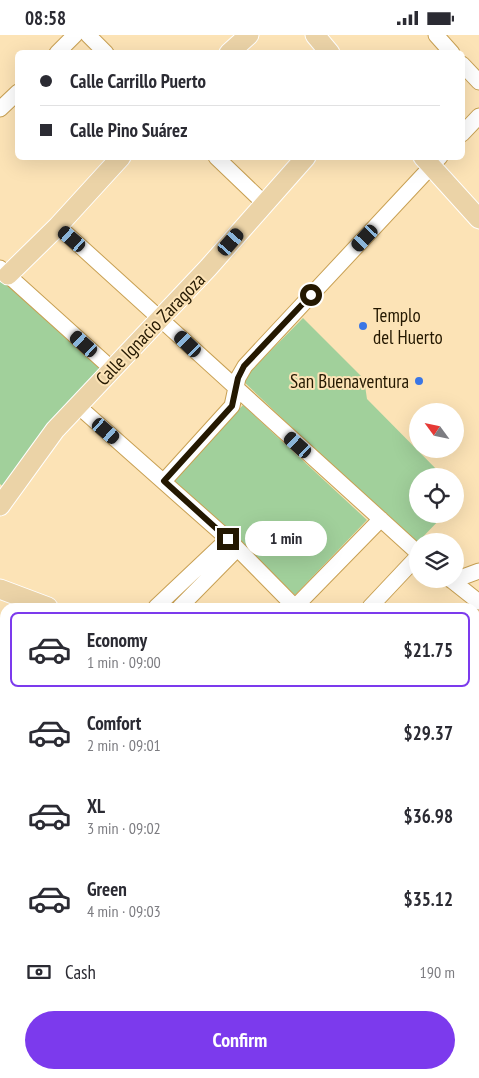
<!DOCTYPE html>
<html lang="en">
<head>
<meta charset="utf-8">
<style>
  :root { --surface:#fff; --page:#f7f7f7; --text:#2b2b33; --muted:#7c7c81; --line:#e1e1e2; --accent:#7c3aed }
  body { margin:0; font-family:"PT Sans Narrow",sans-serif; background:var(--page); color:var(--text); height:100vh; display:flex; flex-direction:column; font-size:19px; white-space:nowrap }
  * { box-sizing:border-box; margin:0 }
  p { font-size:16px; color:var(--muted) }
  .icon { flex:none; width:28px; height:28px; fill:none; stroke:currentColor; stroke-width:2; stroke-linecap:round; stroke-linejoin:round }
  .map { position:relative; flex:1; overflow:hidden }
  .panel { position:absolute; left:0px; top:568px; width:480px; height:476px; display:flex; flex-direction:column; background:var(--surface); border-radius:15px 15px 0 0; box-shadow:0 5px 20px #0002 }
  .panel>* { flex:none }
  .hud { position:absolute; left:15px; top:15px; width:450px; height:110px; border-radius:8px; box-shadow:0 5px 20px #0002; display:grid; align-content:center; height:110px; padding:0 25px; background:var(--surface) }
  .needle { width:32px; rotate:303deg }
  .tools { position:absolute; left:409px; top:368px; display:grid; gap:10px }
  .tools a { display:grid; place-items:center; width:55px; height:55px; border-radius:50%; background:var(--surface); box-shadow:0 5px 20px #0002; font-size:25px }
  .end { position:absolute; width:22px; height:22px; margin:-11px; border:6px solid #241801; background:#fff; box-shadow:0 0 0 2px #fff }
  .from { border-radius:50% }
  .bubble { position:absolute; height:35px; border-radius:18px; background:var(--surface); box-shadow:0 5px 20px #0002; font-size:16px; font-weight:700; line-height:35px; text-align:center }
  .car { position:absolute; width:15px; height:30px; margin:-15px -8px; border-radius:6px; box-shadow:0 0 4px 1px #0007; background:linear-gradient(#222 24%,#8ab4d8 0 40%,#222 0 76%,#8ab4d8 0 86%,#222 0) }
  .hud b { display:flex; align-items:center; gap:18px; height:48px; font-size:19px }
  .hud b+b { border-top:1px solid var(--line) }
  .hud i { width:12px; height:12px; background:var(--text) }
  ul { padding:9px 0 0; list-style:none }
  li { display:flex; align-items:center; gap:15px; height:75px; margin:0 10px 8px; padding:0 15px; border:2px solid transparent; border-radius:8px }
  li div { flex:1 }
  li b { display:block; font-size:19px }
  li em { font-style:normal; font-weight:700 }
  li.on { border-color:var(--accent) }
  li>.icon { width:45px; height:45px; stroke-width:1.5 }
  .pay { display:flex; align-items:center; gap:12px; height:55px; padding:0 25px; font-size:19px }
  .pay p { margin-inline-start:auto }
  .button { display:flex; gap:10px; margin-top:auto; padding:10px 25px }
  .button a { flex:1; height:58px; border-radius:30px; background:var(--accent); color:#fff; font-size:20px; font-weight:700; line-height:58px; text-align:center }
  .status { display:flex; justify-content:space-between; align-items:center; height:35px; padding:0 25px; background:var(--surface); direction:ltr }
  .status svg { height:14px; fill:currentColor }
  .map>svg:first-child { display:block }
  .green { fill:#a1d09b }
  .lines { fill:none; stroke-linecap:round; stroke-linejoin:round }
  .minor-casing { stroke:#c8a053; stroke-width:17 }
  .major-casing { stroke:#fff; stroke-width:21 }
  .minor { stroke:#fff; stroke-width:15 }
  .major { stroke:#ebd3a7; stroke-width:19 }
  .route { stroke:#241801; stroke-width:6 }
  .poi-dot { fill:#3a76e5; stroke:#fce3b6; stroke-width:2 }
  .labels { text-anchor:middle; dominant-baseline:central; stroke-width:4; stroke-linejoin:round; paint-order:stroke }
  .poi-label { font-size:19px; fill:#241801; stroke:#fce3b6; text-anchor:start }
  .street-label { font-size:19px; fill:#241801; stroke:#fce3b6 }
</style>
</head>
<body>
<div class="status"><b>08:58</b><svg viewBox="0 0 49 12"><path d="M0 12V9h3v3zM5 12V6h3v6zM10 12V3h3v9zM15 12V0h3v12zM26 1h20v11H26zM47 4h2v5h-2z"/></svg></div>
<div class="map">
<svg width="479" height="1043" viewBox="0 0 479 1043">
  <rect width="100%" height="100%" fill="#fce3b6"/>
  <!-- green -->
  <path class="green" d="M0 232 112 334 10 458 0 449Z
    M303 283 364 344 367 364 443 441H418V479H445L415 510 242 345Z
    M243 370 367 485 295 560 172 446Z"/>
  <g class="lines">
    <defs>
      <path id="minor" d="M88 0 106 18
        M436 0 452 18
        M57 18 75 0
        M462 29 479 47
        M0 74 18 57
        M462 99 479 81
        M216 122 265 169
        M58 191 418 518
        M0 233 112 334
        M78 371 228 504 295 572
        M164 446 232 371 238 343 245 331 440 122
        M450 544 479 567
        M452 546 479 536
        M156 572 228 504
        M180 572 237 514
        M295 572 381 484
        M370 572 418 521
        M475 754 479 749
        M0 887 5 891
        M475 891 479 894
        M475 1009 479 1012
        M167 1039 172 1043
        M382 1039 388 1043
        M35 1043 39 1039
        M362 1043V1039"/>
      <path id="major" d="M315 0 330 18
        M229 18 249 0
        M423 122 479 184
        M8 240 58 191 121 122
        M0 471 55 395 208 233 306 122
        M0 554 48 572
        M475 726 479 729
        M0 734 5 729
        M0 753 5 748"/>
    </defs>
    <!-- minor casing -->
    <use href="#minor" class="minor-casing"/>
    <!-- major casing -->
    <use href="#major" class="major-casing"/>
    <!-- minor -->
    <use href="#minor" class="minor"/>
    <!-- major -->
    <use href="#major" class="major"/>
  </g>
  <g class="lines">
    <!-- route -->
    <path class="route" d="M228 504 164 446 232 371 238 343 244 331 311 260"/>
  </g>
  <!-- markers -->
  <g class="poi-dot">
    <circle cx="363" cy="291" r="5"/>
    <circle cx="419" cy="346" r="5"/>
  </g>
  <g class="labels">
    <!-- poi labels -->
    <g class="poi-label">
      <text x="373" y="280">Templo<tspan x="373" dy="22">del Huerto</tspan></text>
      <text x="409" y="346" text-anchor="end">San Buenaventura</text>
    </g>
    <!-- street labels -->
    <g class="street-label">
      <text transform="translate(150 294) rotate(-46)">Calle Ignacio Zaragoza</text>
    </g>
  </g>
</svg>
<div class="tools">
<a><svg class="needle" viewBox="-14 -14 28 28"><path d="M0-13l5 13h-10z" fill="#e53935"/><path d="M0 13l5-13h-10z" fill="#7c7c81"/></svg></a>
<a><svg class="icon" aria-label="locate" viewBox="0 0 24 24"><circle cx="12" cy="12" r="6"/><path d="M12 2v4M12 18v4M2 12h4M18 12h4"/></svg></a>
<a><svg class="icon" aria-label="layers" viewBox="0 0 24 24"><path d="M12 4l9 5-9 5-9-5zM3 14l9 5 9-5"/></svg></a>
</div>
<i class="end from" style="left:311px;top:260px"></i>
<i class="end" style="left:228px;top:504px"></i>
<div class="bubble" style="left:245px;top:486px;width:82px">1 min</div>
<i class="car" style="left:365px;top:203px;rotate:223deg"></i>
<i class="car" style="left:72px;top:204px;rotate:311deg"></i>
<i class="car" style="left:231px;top:207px;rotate:41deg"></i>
<i class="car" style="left:84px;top:309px;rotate:312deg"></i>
<i class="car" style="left:188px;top:309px;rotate:314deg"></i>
<i class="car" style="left:106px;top:396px;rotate:131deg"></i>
<i class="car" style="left:298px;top:410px;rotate:312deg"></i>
<div class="hud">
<b><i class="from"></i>Calle Carrillo Puerto</b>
<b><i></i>Calle Pino Suárez</b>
</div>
<section class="panel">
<ul>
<li class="on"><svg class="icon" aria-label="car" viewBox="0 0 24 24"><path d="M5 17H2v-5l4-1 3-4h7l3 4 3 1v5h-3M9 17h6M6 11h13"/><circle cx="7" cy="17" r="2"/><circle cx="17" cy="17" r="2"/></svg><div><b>Economy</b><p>1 min · 09:00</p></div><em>$21.75</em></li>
<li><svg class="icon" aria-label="car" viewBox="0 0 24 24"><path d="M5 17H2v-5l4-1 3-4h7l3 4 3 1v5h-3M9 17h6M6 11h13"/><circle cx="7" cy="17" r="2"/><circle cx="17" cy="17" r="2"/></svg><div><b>Comfort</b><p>2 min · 09:01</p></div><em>$29.37</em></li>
<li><svg class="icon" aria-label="car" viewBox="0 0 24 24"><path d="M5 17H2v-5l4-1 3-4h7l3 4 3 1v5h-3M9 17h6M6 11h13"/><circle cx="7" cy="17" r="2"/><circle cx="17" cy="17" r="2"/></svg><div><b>XL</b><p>3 min · 09:02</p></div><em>$36.98</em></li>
<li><svg class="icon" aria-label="car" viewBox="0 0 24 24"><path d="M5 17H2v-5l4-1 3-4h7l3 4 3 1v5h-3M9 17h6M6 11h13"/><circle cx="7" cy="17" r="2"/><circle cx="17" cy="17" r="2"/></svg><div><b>Green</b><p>4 min · 09:03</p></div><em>$35.12</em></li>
</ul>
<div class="pay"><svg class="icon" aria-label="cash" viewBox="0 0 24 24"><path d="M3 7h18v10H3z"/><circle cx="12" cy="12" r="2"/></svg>Cash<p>190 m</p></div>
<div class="button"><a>Confirm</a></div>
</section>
</div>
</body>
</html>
